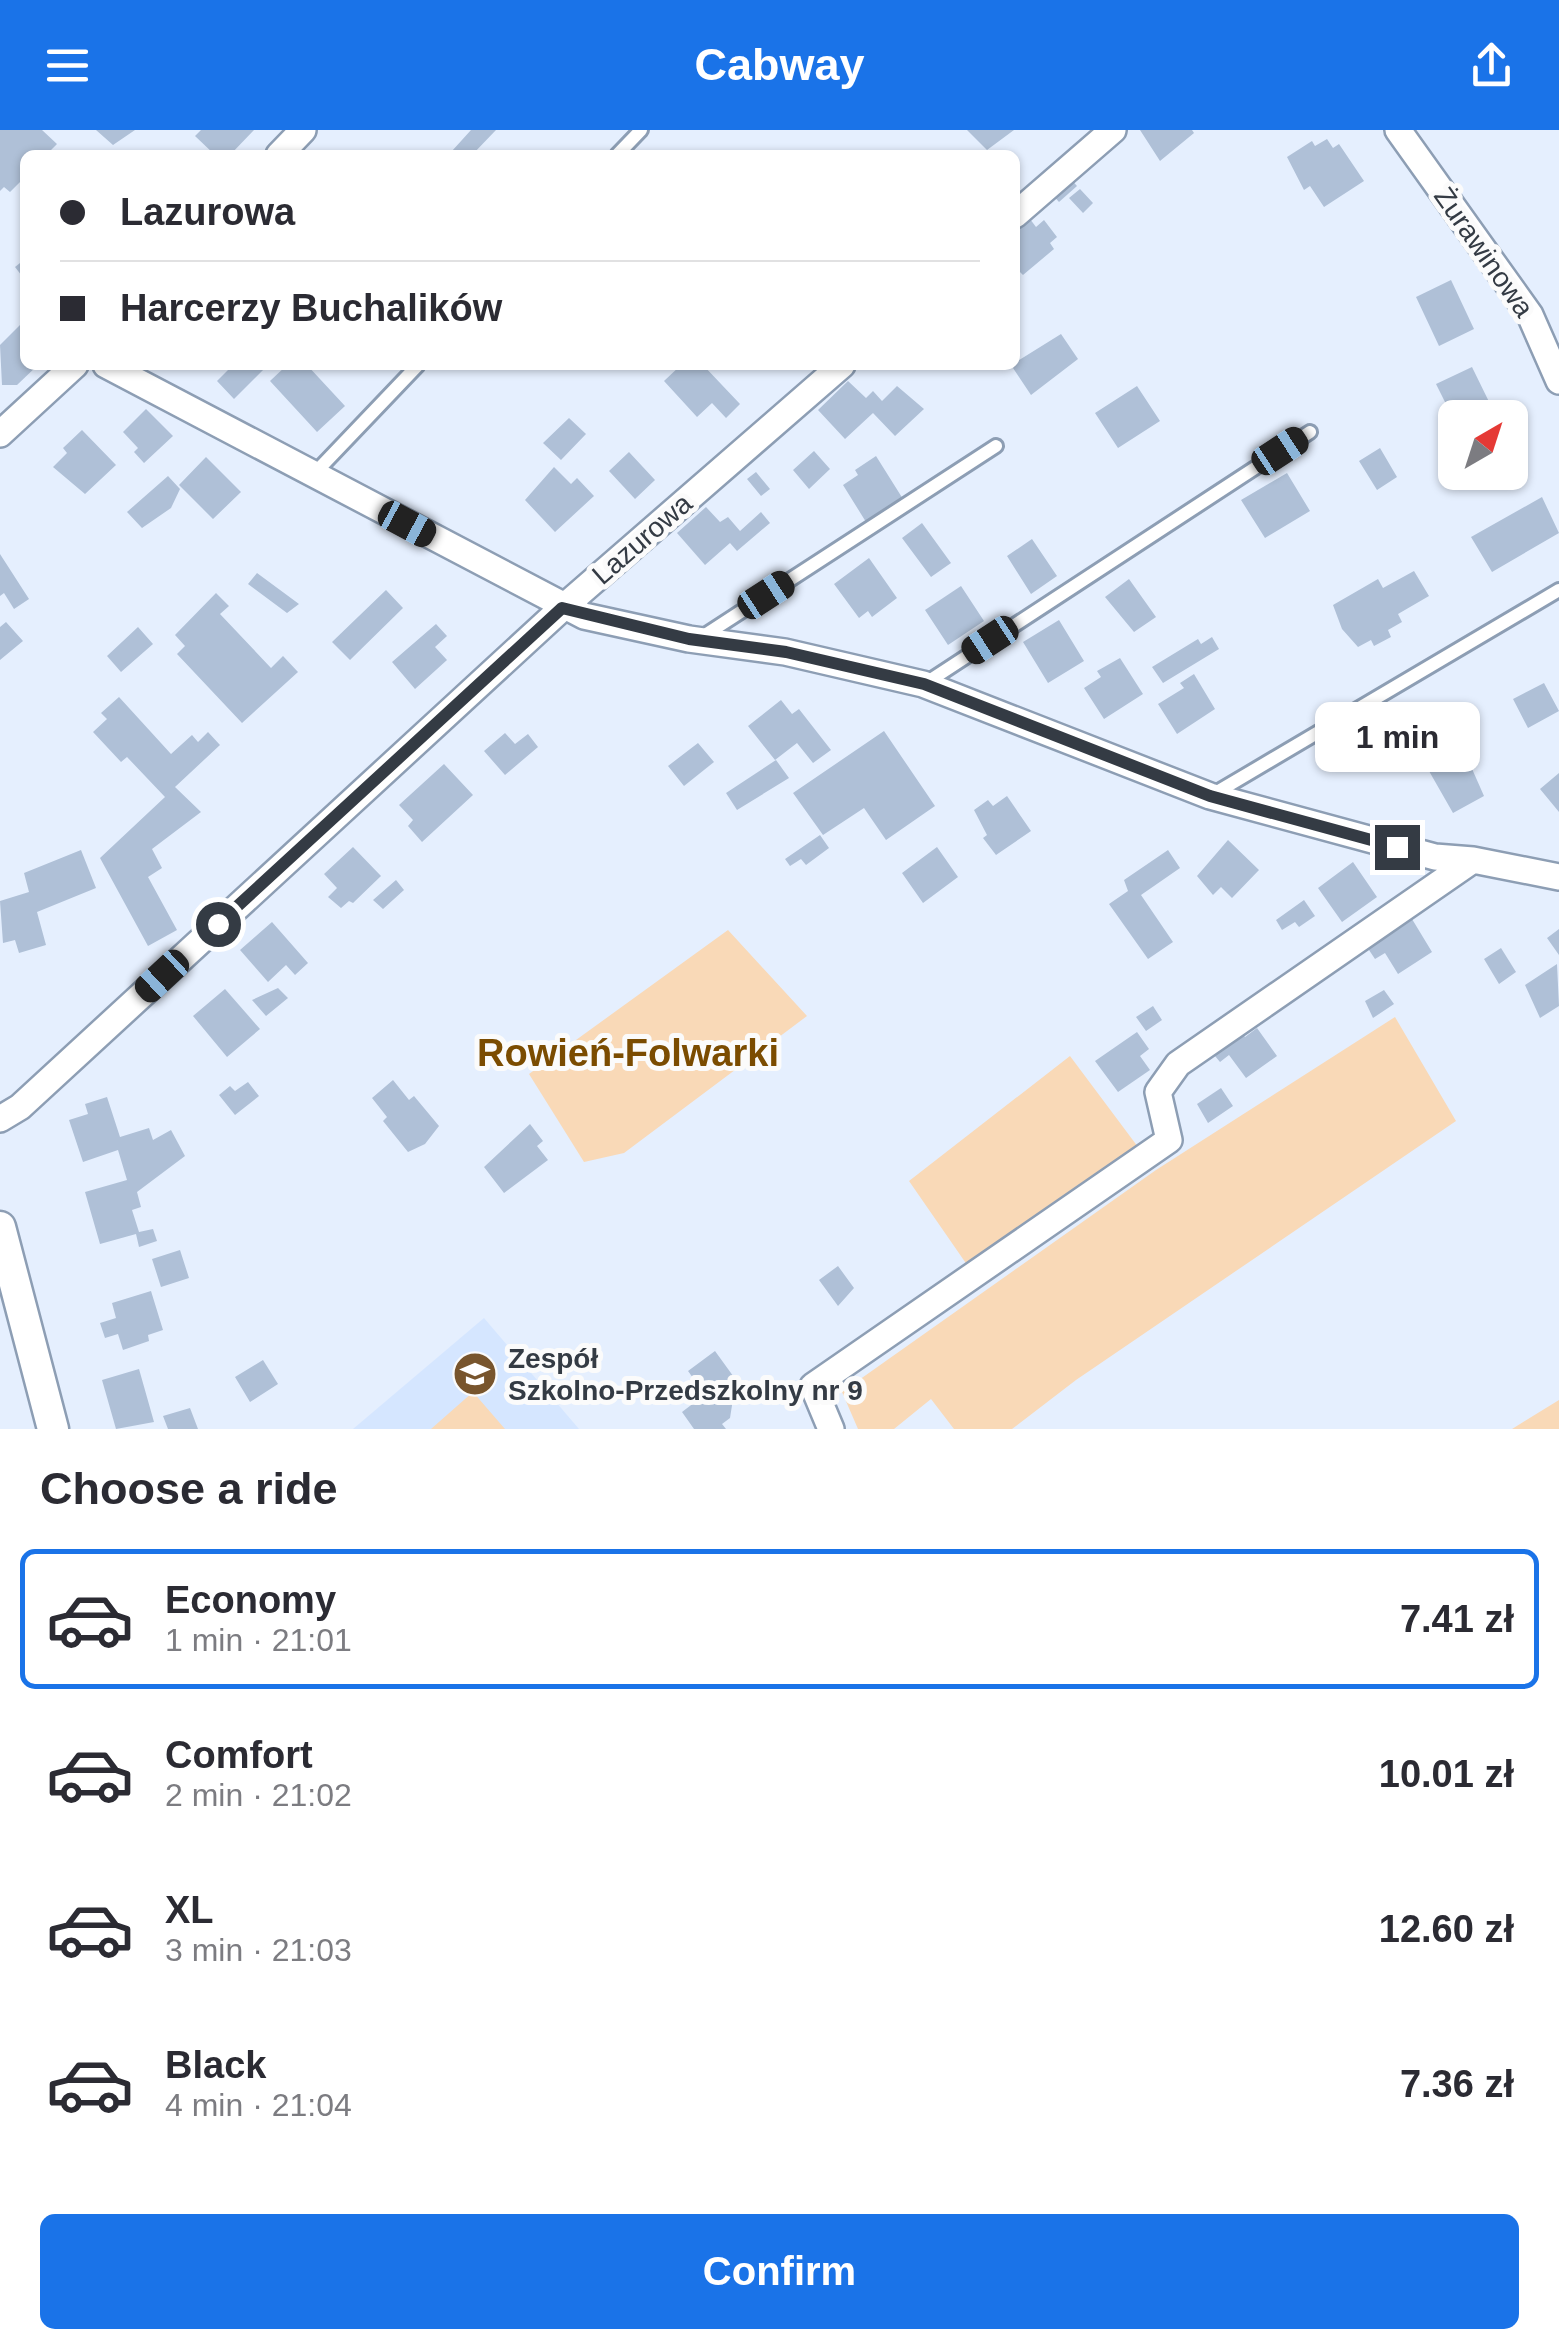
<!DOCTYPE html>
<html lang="en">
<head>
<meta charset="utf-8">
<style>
  :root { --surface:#fff; --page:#f7f7f7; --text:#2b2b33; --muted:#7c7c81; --line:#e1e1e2; --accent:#1a73e8 }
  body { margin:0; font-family:Helvetica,sans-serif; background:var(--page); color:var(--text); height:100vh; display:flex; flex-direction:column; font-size:38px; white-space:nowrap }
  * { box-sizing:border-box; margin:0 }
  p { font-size:32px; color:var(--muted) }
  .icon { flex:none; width:55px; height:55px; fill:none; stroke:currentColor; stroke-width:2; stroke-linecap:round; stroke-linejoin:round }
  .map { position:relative; height:1299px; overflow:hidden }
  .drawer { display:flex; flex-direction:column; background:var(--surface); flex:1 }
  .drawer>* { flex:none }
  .hud { position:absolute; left:20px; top:20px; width:1000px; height:220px; border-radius:15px; box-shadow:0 2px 8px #0004; display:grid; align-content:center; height:220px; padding:0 40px; background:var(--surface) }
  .needle { width:65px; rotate:39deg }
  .buttons { position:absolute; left:1438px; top:270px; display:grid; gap:20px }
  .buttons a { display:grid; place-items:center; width:90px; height:90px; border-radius:15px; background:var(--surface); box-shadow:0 2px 8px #0004; font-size:50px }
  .end { position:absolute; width:45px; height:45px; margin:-22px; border:12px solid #343b44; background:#fff; box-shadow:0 0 0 5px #fff }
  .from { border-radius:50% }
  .bubble { position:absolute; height:70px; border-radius:15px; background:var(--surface); box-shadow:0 2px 8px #0004; font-size:32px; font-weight:800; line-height:70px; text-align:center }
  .car { position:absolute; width:30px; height:60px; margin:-30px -15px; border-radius:12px; box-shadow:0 0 8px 2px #0007; background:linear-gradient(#222 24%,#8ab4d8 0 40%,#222 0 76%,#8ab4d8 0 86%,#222 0) }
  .hud b { display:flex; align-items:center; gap:35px; height:95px; font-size:38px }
  .hud b+b { border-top:2px solid var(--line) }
  .hud i { width:25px; height:25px; background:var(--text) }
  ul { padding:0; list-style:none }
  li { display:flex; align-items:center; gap:30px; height:140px; margin:0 20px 15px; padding:0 20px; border:5px solid transparent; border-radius:15px }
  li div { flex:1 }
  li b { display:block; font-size:38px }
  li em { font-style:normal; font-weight:800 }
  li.active { border-color:var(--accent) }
  li>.icon { width:90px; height:90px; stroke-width:1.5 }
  h2 { padding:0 40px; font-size:45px; line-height:120px }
  .action { display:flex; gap:20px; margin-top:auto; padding:20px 40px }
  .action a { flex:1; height:115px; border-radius:15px; background:var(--accent); color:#fff; font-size:40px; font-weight:800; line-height:115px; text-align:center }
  header { display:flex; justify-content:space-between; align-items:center; height:130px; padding:0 40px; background:var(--accent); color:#fff; font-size:45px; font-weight:800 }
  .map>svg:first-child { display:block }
  .built { fill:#d5e6ff }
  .green { fill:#f9d9b7 }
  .building { fill:#afc0d7 }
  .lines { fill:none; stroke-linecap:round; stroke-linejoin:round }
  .service-casing { stroke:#8d9eb4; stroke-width:18 }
  .minor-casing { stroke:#8d9eb4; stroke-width:30 }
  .tertiary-casing { stroke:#8d9eb4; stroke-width:35 }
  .service { stroke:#fff; stroke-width:12 }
  .minor { stroke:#fff; stroke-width:25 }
  .tertiary { stroke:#fff; stroke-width:30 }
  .route { stroke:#343b44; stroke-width:12 }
  .labels { text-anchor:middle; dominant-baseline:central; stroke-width:10; stroke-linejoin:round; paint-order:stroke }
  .street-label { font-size:28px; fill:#343b44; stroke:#fbfbfb }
  .poi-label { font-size:28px; font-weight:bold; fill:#343b44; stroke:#fbfbfb; text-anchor:start }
  .district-label { font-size:38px; font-weight:bold; fill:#7b4c01; stroke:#fbfbfb }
</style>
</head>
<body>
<header><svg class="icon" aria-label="menu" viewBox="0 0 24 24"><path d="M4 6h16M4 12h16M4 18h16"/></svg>Cabway<svg class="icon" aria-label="share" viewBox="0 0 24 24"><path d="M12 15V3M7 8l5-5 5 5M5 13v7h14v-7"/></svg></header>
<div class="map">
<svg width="1559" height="1299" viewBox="0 0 1559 1299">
  <rect width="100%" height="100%" fill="#e5effe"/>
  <!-- built -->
  <path class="built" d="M484 1188 579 1299H353Z"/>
  <!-- green -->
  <path class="green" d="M728 800 807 886 624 1023 584 1032 529 944Z
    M1395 887 1456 991 1076 1250 1012 1299H954L931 1269 894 1299H858L842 1262 1156 1040Z
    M1070 926 1138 1017 972 1142 909 1051Z
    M473 1262 505 1299H431Z
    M1559 1270V1299H1512Z"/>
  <!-- building -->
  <path class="building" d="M0 0H42L57 14 46 25H25V47L10 62 4 57 0 61Z
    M96 0H135L113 15Z
    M201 0H254L230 25H215L195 6Z
    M471 0H496L472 25H456L452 21Z
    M967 0H1014L987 20Z
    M1140 0H1192L1194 3 1160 31Z
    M1327 9 1333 18 1339 14 1364 51 1324 77 1310 56 1304 60 1287 27 1312 11 1315 16Z
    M1068 46 1077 56 1059 72 1050 62Z
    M1080 59 1093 73 1083 83 1069 68Z
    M1030 89 1036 97 1044 90 1057 107 1050 113 1054 119 1023 145 1015 137V102Z
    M25 129V150L15 137Z
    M1451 150 1474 199 1439 216 1416 167Z
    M25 190V235H38L17 255H2L0 215Z
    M1061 204 1078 229 1031 265 1011 235Z
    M233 235H268L234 269 217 251Z
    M287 235H307L345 276 317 302 270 251Z
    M681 235 685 239 703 235 740 274 726 288 712 273 697 287 664 251Z
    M1472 237 1495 284 1453 288 1436 254Z
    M848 251 866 268 873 261 882 271 897 256 924 279 895 306 873 283 845 309 818 280Z
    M1137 256 1160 291 1118 318 1095 283Z
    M146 279 173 306 144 333 134 322 138 318 123 302Z
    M569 288 586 304 561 330 543 313Z
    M82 300 116 335 85 364 53 337 67 323 63 318Z
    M1380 318 1397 347 1377 360 1359 331Z
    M814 321 830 339 809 359 793 340Z
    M629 322 655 350 635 369 609 341Z
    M876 326 903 369 866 392 843 355 858 345 855 340Z
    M206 327 241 362 213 389 179 355Z
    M554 337 571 354 577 348 594 366 555 402 525 370Z
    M756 342 770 359 761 366 747 349Z
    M1287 343 1310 381 1265 408 1241 370Z
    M168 346 180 359 171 378 142 398 127 382Z
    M1542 367 1559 403 1492 442 1471 407Z
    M706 377 720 392 728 387 740 401 761 382 770 393 737 421 730 413 705 435 677 403Z
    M922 393 951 433 931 447 902 408Z
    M1032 409 1057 446 1031 464 1007 426Z
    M0 424 29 469 14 479 4 463 0 466Z
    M869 428 897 468 872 487 868 481 859 488 834 454Z
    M1414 441 1429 466 1398 484 1402 492 1388 500 1391 507 1374 516 1371 510 1358 517 1342 499 1333 475 1378 449 1383 458Z
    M257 443 299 474 287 483 248 454Z
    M1129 449 1156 487 1134 502 1105 467Z
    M961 456 984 491 948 515 925 480Z
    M386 460 403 478 350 530 332 512Z
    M216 463 229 476 220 484 271 538 283 526 298 542 242 593 177 524 185 516 175 505Z
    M1059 490 1084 531 1048 553 1023 512Z
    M6 492 23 511 0 530V497Z
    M436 494 447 506 435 517 447 530 415 559 392 532Z
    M138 497 153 514 121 542 107 526Z
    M1212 507 1219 519 1163 553 1152 537 1198 509 1201 514Z
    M1120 528 1143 564 1104 589 1084 558 1101 547 1097 541Z
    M1194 544 1215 579 1177 604 1158 574 1184 558 1180 553Z
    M1544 553 1559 581 1528 598 1513 569Z
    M119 567 171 624 192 605 198 612 208 602 220 615 175 657 201 682 152 719 162 738 148 747 177 800 148 816 100 728 165 667 127 627 121 632 93 602 107 589 101 583Z
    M781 570 792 584 799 579 831 620 813 633 797 613 775 630 748 596Z
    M1407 575 1421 596 1407 604 1411 613 1370 636 1360 620 1367 616 1359 602Z
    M884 601 935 676 886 710 864 678 823 705 793 663Z
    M505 603 515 614 528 604 538 617 505 645 484 621Z
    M698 613 714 632 684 656 668 636Z
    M1472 616 1478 627 1469 632 1484 666 1453 683 1429 641Z
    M776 630 789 648 737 680 726 663Z
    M444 634 473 665 422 712 408 696 413 690 399 675Z
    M1559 643V682L1540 659Z
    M1007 666 1031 701 996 725 983 708 987 705 974 680 988 670 993 676Z
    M820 705 829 718 806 735 801 729 790 736 785 729Z
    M1228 710 1259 740 1232 768 1221 757 1213 765 1197 746Z
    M353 717 381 746 353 773 349 771 341 778 328 767 337 758 324 744Z
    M937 717 958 747 923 773 902 743Z
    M81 720 96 758 37 782 46 815 19 823 15 810 3 813 0 771 29 762 24 743Z
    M1168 720 1180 738 1141 765 1173 812 1148 829 1109 774 1128 761 1124 750Z
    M1353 732 1377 767 1342 792 1318 758Z
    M396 750 404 760 383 779 373 770Z
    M1304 770 1315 786 1299 797 1295 792 1282 800 1276 790Z
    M1412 789 1432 822 1398 844 1385 823 1375 829 1367 817Z
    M272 792 308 833 295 845 286 835 268 852 240 820Z
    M1559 799V825L1547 808Z
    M1501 818 1516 842 1499 854 1484 829Z
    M1557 834 1559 876 1540 888 1525 855Z
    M278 858 288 868 266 886 252 870Z
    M225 859 260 899 227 927 193 886Z
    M1384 860 1394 874 1373 888 1365 871Z
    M1153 876 1162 890 1146 901 1136 887Z
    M1238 898 1245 907 1257 898 1277 926 1246 948 1229 925 1220 932 1210 920Z
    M1137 902 1149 919 1140 926 1150 940 1118 962 1095 931Z
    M393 950 409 970 414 966 439 996 425 1014 408 1022 383 991 387 987 372 968Z
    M248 952 259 966 235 985 219 965 230 956 235 961Z
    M1221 958 1233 976 1208 993 1197 974Z
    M107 967 120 1007 149 998 153 1010 171 1000 185 1026 137 1062 141 1077 132 1080 139 1102 153 1099 157 1111 139 1117 136 1104 100 1114 85 1062 127 1050 118 1020 83 1032 69 990 88 984 85 974Z
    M530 994 543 1011 537 1016 548 1030 504 1063 484 1037Z
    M180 1120 189 1148 161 1157 152 1129Z
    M838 1136 854 1158 838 1176 819 1150Z
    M151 1161 163 1200 148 1205 149 1211 123 1220 118 1204 105 1208 100 1193 116 1188 112 1173Z
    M715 1221 736 1250 730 1288 722 1294 726 1299H694L682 1282 699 1269 701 1259 688 1241Z
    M263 1230 278 1254 250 1272 235 1247Z
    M139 1239 154 1292 116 1299 102 1250Z
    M190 1278 198 1299H168L163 1286Z"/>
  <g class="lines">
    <defs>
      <path id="service" d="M617 25 641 0
        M314 344 418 235
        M702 507 996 316
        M926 553 1310 302
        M1212 665 1559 460"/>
      <path id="minor" d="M1398 0 1530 185 1559 251
        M279 25 303 0
        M1015 85 1113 0
        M106 235 584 486 689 509 785 522 923 554 1210 666 1435 727 1473 730 1559 747
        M0 304 75 235
        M0 989 20 977 559 481 842 235
        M831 1299 813 1256 1169 1010 1158 962 1178 934 1473 730"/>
      <path id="tertiary" d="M0 1097 53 1299"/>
    </defs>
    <!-- service casing -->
    <use href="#service" class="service-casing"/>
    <!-- minor casing -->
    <use href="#minor" class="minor-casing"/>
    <!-- tertiary casing -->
    <use href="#tertiary" class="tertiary-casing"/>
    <!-- service -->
    <use href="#service" class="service"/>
    <!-- minor -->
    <use href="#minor" class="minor"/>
    <!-- tertiary -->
    <use href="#tertiary" class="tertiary"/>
  </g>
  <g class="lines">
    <!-- route -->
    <path class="route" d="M218 794 562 478 689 509 786 522 924 554 1210 666 1397 717"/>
  </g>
  <!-- icons -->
  <defs>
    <symbol id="school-disc" viewBox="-11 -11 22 22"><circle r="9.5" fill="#78552d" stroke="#fbfbfb"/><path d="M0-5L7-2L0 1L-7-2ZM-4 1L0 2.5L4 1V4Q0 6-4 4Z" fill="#fff"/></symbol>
  </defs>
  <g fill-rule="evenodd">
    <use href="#school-disc" x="450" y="1219" width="50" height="50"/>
  </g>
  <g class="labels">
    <!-- street labels -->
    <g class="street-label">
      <text transform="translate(1484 122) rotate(55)">Żurawinowa</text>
      <text transform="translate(642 409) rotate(-41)">Lazurowa</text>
    </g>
    <!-- poi labels -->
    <g class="poi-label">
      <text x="508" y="1228">Zespół<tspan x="508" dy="32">Szkolno-Przedszkolny nr 9</tspan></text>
    </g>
    <!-- district labels -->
    <g class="district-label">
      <text x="628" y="923">Rowień-Folwarki</text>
    </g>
  </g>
</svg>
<div class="buttons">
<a><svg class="needle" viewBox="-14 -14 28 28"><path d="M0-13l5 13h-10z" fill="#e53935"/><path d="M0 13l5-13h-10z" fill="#7c7c81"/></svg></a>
</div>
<i class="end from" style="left:218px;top:794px"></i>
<i class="end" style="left:1397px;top:717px"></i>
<div class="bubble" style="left:1315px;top:572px;width:165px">1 min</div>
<i class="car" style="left:1280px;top:321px;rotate:57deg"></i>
<i class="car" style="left:407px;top:394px;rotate:118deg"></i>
<i class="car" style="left:766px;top:465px;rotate:57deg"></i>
<i class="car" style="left:990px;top:510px;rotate:237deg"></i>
<i class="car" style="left:162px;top:846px;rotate:227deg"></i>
<div class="hud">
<b><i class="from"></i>Lazurowa</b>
<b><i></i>Harcerzy Buchalików</b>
</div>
</div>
<section class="drawer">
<h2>Choose a ride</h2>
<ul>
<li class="active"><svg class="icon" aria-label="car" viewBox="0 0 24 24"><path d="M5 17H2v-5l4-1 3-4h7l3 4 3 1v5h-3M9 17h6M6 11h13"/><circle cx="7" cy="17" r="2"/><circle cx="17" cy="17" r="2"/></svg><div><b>Economy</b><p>1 min · 21:01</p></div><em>7.41 zł</em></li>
<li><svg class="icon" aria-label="car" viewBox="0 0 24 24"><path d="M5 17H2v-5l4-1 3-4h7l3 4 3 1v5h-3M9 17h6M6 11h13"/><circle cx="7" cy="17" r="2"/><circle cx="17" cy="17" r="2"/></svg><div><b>Comfort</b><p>2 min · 21:02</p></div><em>10.01 zł</em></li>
<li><svg class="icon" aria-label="car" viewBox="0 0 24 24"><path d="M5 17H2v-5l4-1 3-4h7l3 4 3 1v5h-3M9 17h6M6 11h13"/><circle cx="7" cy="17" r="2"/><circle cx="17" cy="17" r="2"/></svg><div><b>XL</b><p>3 min · 21:03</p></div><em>12.60 zł</em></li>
<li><svg class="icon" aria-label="car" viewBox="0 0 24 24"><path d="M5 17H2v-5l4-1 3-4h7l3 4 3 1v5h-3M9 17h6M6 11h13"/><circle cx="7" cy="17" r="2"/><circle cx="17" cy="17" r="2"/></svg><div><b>Black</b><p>4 min · 21:04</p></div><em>7.36 zł</em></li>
</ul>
<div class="action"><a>Confirm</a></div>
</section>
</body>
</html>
